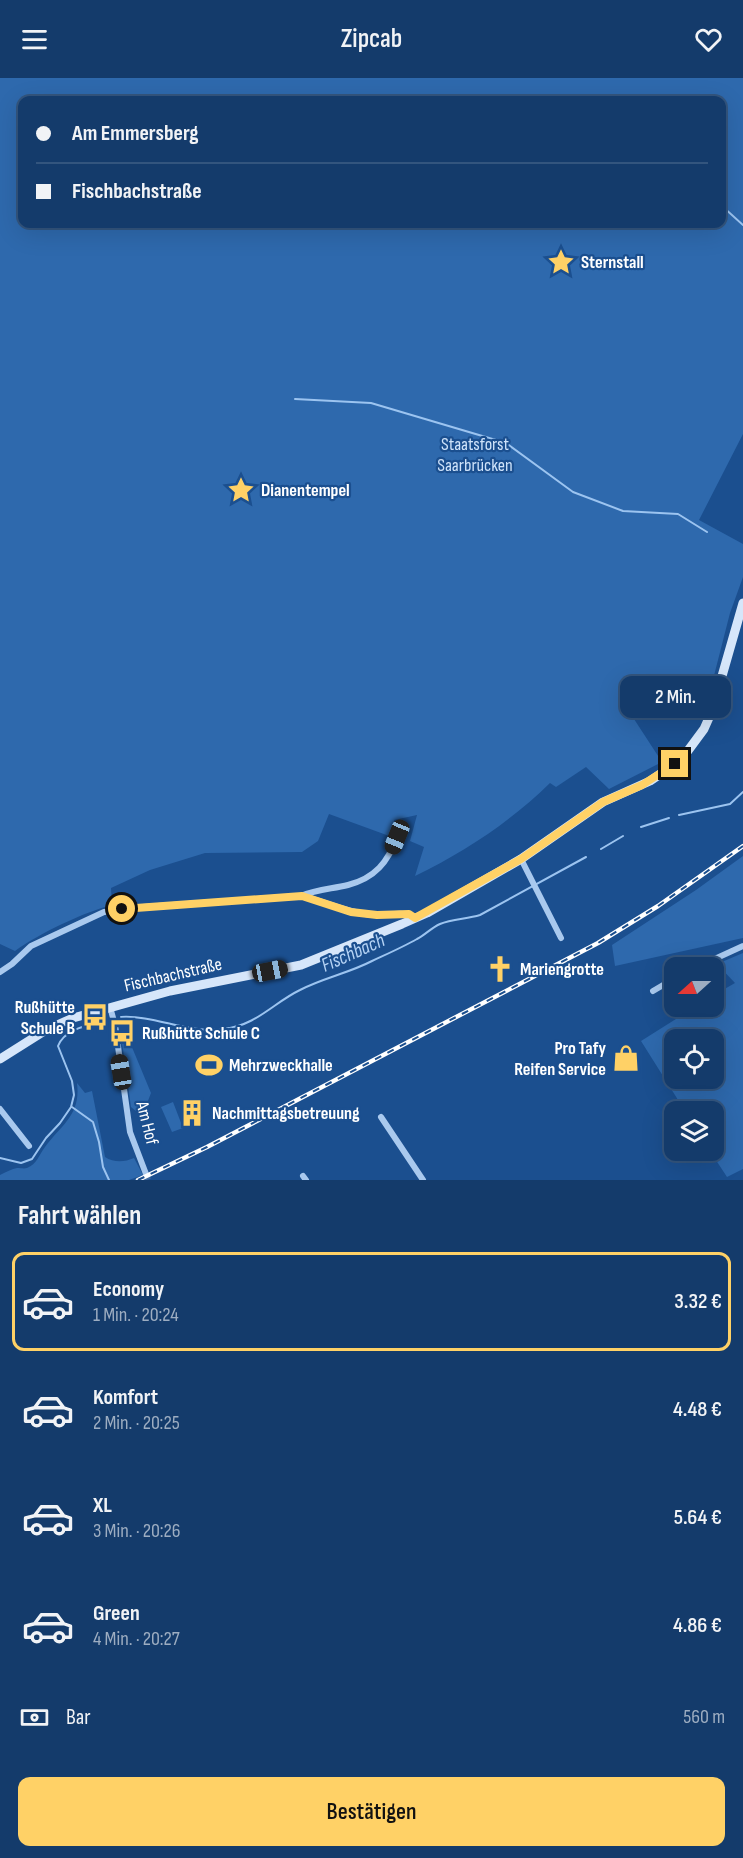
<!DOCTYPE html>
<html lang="de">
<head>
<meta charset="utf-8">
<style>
  :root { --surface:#143b6b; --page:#214673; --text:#f1f3f6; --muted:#9dadc1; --line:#33557e; --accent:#ffd166 }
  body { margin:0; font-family:"Sofia Sans Condensed",sans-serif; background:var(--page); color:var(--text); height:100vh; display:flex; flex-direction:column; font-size:22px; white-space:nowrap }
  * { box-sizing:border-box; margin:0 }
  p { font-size:20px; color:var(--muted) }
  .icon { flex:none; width:33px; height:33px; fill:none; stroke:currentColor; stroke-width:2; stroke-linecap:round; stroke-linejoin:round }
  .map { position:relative; height:1102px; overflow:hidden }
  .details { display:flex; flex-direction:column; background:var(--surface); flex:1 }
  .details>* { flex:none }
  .guide { position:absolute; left:18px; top:18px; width:708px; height:132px; border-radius:12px; box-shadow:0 6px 24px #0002,0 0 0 2px var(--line); display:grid; align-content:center; height:132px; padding:0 18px; background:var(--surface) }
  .needle { width:39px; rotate:249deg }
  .tools { position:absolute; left:664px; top:879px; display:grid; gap:12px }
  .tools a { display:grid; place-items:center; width:60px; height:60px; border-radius:12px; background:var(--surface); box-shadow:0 6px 24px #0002,0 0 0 2px var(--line); font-size:30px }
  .end { position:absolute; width:27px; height:27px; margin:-14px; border:8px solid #ffd166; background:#111; box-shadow:0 0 0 3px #111 }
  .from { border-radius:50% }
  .bubble { position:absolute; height:42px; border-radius:12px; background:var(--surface); box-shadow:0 6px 24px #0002,0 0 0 2px var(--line); font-size:20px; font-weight:600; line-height:42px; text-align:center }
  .car { position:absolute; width:18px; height:36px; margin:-18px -9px; border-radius:8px; box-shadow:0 0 4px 2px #0007; background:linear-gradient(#222 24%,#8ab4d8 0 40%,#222 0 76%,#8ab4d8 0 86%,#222 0) }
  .guide b { display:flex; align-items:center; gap:21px; height:57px; font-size:22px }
  .guide b+b { border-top:2px solid var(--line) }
  .guide i { width:15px; height:15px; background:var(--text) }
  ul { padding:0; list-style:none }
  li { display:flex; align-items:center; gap:18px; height:99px; margin:0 12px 9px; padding:0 6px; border:3px solid transparent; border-radius:12px }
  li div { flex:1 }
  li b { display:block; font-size:22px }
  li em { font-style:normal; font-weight:600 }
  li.active { border-color:var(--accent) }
  li>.icon { width:54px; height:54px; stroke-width:1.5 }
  h2 { padding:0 18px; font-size:27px; line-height:72px }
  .pay { display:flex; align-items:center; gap:15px; height:66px; padding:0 18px; font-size:22px }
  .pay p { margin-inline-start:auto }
  .primary-button { display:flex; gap:12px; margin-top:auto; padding:12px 18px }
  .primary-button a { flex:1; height:69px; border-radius:12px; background:var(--accent); color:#111; font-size:24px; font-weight:600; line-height:69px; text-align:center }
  header { display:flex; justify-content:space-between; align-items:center; height:78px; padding:0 18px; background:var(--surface); font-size:27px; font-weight:600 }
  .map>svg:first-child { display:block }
  .green { fill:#2e69ad; fill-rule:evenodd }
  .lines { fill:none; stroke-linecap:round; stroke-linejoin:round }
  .stream { stroke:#9cc4f0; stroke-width:2 }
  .street-tunnel { stroke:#3d69a0; stroke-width:6; stroke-dasharray:6 3; stroke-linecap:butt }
  .street { stroke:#a9c9ee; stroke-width:6 }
  .secondary { stroke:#d6e6fa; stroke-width:9 }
  .rail-casing { stroke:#fff; stroke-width:4.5 }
  .rail { stroke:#1b4f8f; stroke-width:2; stroke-dasharray:7; stroke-linecap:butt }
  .route { stroke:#ffd166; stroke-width:8 }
  .labels { text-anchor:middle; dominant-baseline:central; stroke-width:4.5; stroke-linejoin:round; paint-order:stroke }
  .poi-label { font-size:18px; font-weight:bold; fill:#fff; stroke:#1b4f8f; text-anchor:start }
  .park-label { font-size:18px; fill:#cfe3fa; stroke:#1b4f8f }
  .street-label { font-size:18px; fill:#fff; stroke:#1b4f8f }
  .water-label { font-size:20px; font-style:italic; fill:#b5d3f5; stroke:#1b4f8f }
</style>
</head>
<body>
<header><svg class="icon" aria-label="menu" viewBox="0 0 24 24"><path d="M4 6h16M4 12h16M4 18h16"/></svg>Zipcab<svg class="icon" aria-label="heart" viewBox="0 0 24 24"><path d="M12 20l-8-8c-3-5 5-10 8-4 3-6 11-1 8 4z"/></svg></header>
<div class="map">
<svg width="743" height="1102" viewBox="0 0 743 1102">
  <rect width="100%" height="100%" fill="#1b4f8f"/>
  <!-- green -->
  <path class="green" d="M0 0H743V356L699 442 743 466V499L730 535 706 629 682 610 662 621 634 641 662 684 609 711 586 689 556 709 550 705C510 744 465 774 415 798L424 769 410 763 417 737 394 742 396 749 392 759 329 736 318 763 302 774 205 775 150 792 111 810 112 827C84 834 38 856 15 873L0 866ZM22 22H722V146H22Z
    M743 778V860L615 888 612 867 696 812Z
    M743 875V1091L727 1099 710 1073 714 1072V1034L685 1033 641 963 695 929 714 928V917L735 905 717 886ZM675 962H714V1000H675Z
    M129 962 151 1015 146 1028 136 1033 131 1029 122 964Z
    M77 1005 85 1015 92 1013 105 1079C114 1085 125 1084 134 1080L143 1097 129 1102H0V1097C6 1094 12 1091 17 1090 21 1090 24 1091 27 1090 37 1086 39 1077 45 1069 62 1046 81 1037 77 1005Z
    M173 1024 183 1050 172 1054 161 1029Z"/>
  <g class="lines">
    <!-- stream -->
    <path class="stream" d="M722 128 743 147
      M295 321 371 325 506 365 573 414 623 433 678 436 707 454
      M679 737 730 726 743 714
      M641 749 669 740
      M601 771 623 758
      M121 939C156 937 187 956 224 951 257 947 273 925 300 912 323 900 349 895 372 883 387 876 403 869 417 861 425 857 431 850 440 846 452 841 467 841 480 837L586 779
      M72 1029 93 1044 99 1064 103 1089 109 1102
      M0 1080 21 1085 32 1081 46 1060 60 1045 71 1029 74 1017 72 1003 58 968C65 950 90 947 107 942"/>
    <!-- street-tunnel -->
    <path class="street-tunnel" d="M146 1096 148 1102"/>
    <!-- street -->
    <path class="street" d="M521 781 561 860
      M302 818C327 824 348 835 374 837 387 838 405 832 415 840
      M695 890 743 868
      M0 894 12 886 31 868 104 834 143 829 301 818C317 811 332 811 348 807 375 800 388 784 397 759
      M653 913 675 900
      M110 929 115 947 130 1054 146 1096
      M0 1031 29 1068
      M381 1039 423 1102
      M303 1098 306 1102"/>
    <!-- secondary -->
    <path class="secondary" d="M0 981 46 952 73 940 170 913 301 887 402 846 427 835 521 781 603 724 650 703 675 686 687 674 704 651 712 633 743 525"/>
    <defs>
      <path id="rail" d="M138 1102 207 1069 598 865 658 828 743 768"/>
    </defs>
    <!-- rail casing -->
    <use href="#rail" class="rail-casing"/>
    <!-- rail -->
    <use href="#rail" class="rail"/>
  </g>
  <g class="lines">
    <!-- route -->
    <path class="route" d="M122 831 302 818 351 834 377 837 409 836 415 840 521 781 603 724 642 707 675 686"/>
  </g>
  <!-- icons -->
  <defs>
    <symbol id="sight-bare" viewBox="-9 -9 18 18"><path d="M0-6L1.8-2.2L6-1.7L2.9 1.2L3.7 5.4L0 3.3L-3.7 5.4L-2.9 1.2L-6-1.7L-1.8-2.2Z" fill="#ffd166" stroke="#1b4f8f" stroke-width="2.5" paint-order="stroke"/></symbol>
    <symbol id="church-bare" viewBox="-9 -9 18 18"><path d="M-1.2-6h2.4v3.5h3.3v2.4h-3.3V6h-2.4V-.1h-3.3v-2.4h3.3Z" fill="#ffd166" stroke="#1b4f8f" stroke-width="2.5" paint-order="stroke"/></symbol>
    <symbol id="bus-bare" viewBox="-9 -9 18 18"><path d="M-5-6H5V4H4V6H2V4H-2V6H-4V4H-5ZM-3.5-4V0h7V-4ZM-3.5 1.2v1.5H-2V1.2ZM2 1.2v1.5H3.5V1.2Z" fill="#ffd166" stroke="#1b4f8f" stroke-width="2.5" paint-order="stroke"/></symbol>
    <symbol id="shop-bare" viewBox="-9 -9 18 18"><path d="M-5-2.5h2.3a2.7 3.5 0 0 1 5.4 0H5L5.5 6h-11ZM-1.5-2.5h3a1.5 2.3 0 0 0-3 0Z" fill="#ffd166" stroke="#1b4f8f" stroke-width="2.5" paint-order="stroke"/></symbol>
    <symbol id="stadium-bare" viewBox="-9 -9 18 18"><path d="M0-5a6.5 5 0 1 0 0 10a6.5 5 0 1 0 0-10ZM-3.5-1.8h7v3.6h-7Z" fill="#ffd166" stroke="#1b4f8f" stroke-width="2.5" paint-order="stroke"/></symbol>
    <symbol id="building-bare" viewBox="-9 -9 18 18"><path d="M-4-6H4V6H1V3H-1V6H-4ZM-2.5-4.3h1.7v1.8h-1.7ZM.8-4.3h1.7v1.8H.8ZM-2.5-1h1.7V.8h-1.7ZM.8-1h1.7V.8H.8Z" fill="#ffd166" stroke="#1b4f8f" stroke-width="2.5" paint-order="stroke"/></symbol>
  </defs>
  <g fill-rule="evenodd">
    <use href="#sight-bare" x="542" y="165" width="38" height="38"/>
    <use href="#sight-bare" x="222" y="393" width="38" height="38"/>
    <use href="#church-bare" x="481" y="872" width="38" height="38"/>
    <use href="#bus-bare" x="76" y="920" width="38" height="38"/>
    <use href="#bus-bare" x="103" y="936" width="38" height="38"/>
    <use href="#shop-bare" x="607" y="961" width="38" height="38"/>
    <use href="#stadium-bare" x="190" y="968" width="38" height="38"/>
    <use href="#building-bare" x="173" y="1016" width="38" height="38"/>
  </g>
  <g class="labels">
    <!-- poi labels -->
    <g class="poi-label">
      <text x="581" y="184">Sternstall</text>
      <text x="261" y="412">Dianentempel</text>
      <text x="520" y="891">Mariengrotte</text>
      <text x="75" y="929" text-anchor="end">Rußhütte<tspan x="75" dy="21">Schule B</tspan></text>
      <text x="142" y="955">Rußhütte Schule C</text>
      <text x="606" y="970" text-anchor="end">Pro Tafy<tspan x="606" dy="21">Reifen Service</tspan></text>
      <text x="229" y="987">Mehrzweckhalle</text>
      <text x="212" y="1035">Nachmittagsbetreuung</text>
    </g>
    <!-- park labels -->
    <g class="park-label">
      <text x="475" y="366">Staatsforst<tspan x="475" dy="21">Saarbrücken</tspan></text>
    </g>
    <!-- street labels -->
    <g class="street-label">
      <text transform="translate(173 897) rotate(-13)">Fischbachstraße</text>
      <text transform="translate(147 1045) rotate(76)">Am Hof</text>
    </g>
    <!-- water labels -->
    <g class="water-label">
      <text transform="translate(353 875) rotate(-24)">Fischbach</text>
    </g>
  </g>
</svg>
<div class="tools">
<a><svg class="needle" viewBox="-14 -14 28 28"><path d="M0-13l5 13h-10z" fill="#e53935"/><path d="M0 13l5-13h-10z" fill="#9dadc1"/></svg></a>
<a><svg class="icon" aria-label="locate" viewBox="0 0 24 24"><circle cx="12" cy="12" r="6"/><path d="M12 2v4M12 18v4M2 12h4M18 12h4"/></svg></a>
<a><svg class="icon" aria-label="layers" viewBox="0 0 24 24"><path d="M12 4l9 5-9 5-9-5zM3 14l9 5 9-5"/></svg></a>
</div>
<i class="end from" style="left:122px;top:831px"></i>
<i class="end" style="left:675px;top:686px"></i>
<div class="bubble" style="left:620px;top:598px;width:111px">2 Min.</div>
<i class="car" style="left:397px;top:759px;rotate:202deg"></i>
<i class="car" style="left:270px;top:893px;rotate:79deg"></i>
<i class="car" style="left:121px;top:994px;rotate:351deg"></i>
<div class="guide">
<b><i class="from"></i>Am Emmersberg</b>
<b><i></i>Fischbachstraße</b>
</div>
</div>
<section class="details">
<h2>Fahrt wählen</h2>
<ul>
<li class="active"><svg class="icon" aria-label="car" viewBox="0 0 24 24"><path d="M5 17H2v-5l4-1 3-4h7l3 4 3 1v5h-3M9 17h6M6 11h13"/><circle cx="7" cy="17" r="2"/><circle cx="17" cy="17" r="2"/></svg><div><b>Economy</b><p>1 Min. · 20:24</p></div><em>3.32 €</em></li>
<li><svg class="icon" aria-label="car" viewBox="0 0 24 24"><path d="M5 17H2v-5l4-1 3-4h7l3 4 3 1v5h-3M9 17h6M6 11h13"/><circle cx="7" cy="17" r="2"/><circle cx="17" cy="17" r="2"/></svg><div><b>Komfort</b><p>2 Min. · 20:25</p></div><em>4.48 €</em></li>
<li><svg class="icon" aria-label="car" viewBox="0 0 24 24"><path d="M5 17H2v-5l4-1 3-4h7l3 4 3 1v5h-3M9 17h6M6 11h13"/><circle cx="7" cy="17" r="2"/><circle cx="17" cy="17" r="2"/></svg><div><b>XL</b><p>3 Min. · 20:26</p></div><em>5.64 €</em></li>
<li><svg class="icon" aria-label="car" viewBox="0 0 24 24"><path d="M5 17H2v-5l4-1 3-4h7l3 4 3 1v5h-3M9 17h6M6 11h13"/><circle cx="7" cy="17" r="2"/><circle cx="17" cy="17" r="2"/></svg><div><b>Green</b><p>4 Min. · 20:27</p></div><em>4.86 €</em></li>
</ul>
<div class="pay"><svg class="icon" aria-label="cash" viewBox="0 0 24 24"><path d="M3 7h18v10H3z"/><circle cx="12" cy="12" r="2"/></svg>Bar<p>560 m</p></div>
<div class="primary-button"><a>Bestätigen</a></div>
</section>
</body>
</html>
